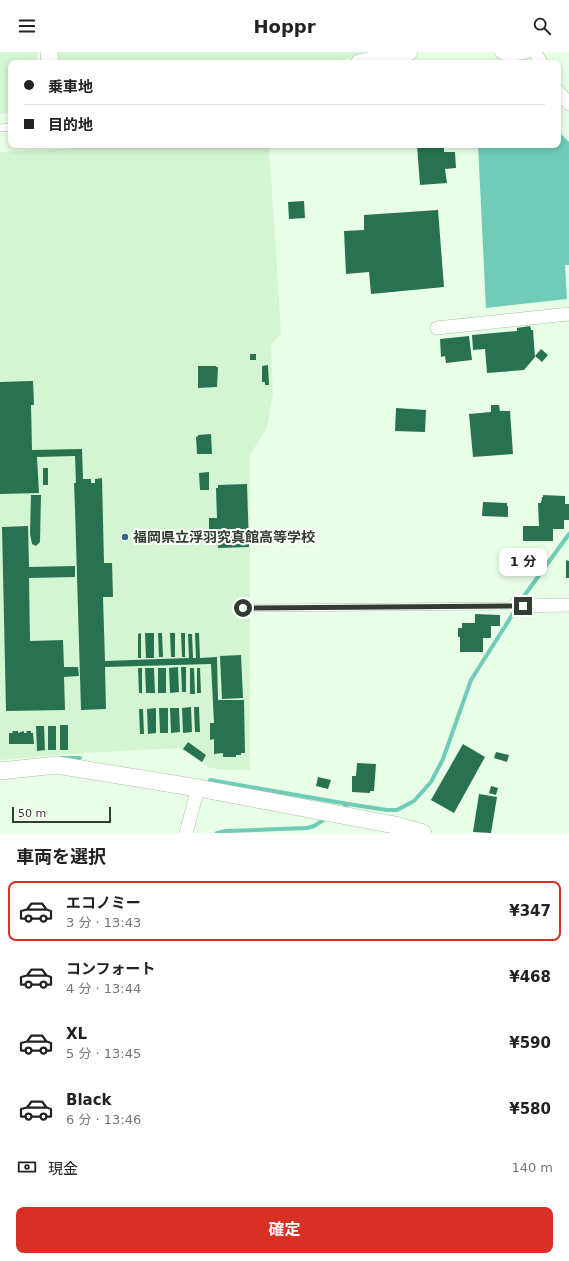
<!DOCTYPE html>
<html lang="ja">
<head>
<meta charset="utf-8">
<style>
  :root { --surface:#fff; --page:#f6f6f6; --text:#222; --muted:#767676; --line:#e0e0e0; --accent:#d93025 }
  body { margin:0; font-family:"DejaVu Sans","Noto Sans JP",sans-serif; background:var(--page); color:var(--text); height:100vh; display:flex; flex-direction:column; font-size:15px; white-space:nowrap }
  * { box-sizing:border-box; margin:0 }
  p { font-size:13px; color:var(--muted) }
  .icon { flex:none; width:22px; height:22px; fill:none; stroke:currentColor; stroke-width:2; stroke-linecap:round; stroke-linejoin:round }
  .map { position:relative; height:781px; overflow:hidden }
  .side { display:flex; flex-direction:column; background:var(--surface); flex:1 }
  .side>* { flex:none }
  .top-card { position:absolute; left:8px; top:8px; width:553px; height:88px; border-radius:8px; box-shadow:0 2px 6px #0003; display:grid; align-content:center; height:88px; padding:0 16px; background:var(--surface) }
  .scale { position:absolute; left:12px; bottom:10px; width:99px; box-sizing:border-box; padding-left:4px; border:2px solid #323d31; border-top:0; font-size:11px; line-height:14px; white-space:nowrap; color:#323d31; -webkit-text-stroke:3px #fff; paint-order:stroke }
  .end { position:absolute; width:18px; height:18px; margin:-9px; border:5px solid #323d31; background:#fff; box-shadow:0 0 0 2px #fff }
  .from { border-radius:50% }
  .bubble { position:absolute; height:28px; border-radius:8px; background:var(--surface); box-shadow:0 2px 6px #0003; font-size:13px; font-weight:700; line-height:28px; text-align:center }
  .top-card b { display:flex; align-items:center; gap:14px; height:38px; font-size:15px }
  .top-card b+b { border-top:1px solid var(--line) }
  .top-card i { width:10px; height:10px; background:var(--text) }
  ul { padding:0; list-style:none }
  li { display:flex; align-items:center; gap:12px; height:60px; margin:0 8px 6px; padding:0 8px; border:2px solid transparent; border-radius:8px }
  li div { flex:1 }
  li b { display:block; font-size:15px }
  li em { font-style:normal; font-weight:700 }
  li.active { border-color:var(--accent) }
  li>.icon { width:36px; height:36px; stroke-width:1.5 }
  h2 { padding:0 16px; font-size:18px; line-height:48px }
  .pay { display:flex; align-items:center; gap:10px; height:44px; padding:0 16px; font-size:15px }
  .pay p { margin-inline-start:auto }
  .button { display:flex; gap:8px; margin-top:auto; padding:8px 16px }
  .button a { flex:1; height:46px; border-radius:8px; background:var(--accent); color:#fff; font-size:16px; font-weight:700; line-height:46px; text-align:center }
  header { display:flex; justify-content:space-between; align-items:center; height:52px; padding:0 16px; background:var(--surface); font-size:18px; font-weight:700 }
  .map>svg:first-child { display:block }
  .built { fill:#d4f5d1 }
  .water { fill:#71cbb9 }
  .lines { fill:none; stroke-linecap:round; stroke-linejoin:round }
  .stream { stroke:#71cbb9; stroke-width:4 }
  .building { fill:#287251 }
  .service-casing { stroke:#a8c2a5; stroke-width:8 }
  .minor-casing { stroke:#a8c2a5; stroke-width:14 }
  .tertiary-casing { stroke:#a8c2a5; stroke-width:18 }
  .service { stroke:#fff; stroke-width:7 }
  .minor { stroke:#fff; stroke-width:13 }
  .tertiary { stroke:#fff; stroke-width:17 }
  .route { stroke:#323d31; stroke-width:5 }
  .poi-dot { fill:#316782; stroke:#fff; stroke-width:1.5 }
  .labels { text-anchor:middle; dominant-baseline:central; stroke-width:4; stroke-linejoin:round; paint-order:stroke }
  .poi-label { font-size:14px; font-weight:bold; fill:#323d31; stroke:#fff; text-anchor:start }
</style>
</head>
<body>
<header><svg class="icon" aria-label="menu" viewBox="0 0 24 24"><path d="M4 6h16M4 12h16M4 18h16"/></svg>Hoppr<svg class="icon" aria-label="search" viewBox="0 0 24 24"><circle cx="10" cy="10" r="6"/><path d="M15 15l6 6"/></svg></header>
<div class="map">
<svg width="569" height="781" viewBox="0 0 569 781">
  <rect width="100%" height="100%" fill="#e8fee6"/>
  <!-- built -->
  <path class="built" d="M0 0H37L38 11H11V60L0 62Z
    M56 0H375L327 11H56Z
    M113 93H269L281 281 271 293 273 342 267 375 250 403V718H226L210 716 179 696 83 701 0 708V100L101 95Z"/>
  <!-- water -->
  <path class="water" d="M558 79 569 90V213H565L567 247 486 256 478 93H558Z"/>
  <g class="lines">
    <!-- stream -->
    <path class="stream" d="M519 551 569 482
      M60 706H80
      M210 728 348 752
      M345 754 348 752 387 758H397L414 749 431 730 443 707 471 628 516 557
      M217 781 226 779 307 776 314 774 325 767"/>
  </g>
  <!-- building -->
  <path class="building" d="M417 93H444V100H455L456 116 445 117 447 131 420 133Z
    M304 149 305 166 289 167 288 150Z
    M438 158 444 235 371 242 369 220 346 222 344 179 364 178V163Z
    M530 274 531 278H533L535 305 524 318 487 321 485 297 473 298 472 283 517 279V276Z
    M469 284 472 308 446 311 445 304 441 305 440 287Z
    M541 297 548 303 542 310 535 304Z
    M250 302H256V308H250Z
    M268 313 269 333H265V330H262V314Z
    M198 314H216V315H218L217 335 198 336Z
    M30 329H33L34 353H31L32 398 82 397 83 427H91V431H95V427L102 426 104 511H112L113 545H103L105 609 189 606 188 582H192L193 606H196L195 581H199L200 606 217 605 218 648H244L245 701H241V703H236V705H223V701L214 702V687L210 688V671H214L211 612 105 615 106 657 81 658 75 457 74 431H76L75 404 37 405 39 441 0 442V330Z
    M491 353H499L500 359H510L513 402 473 405 469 362 491 360Z
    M396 356 426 358 425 380 395 379Z
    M211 382 212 402H197L196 385 198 384V383Z
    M43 416H48V433H43Z
    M209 420V438H200L199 421Z
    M247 432 249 495 218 496 217 478H209V466H217L216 436H218V433Z
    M31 443H41L40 490 36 494 32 492 30 482Z
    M543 443 565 444V452H569V468H564V477H553V489H523V474H539L538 451H541L542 445H543Z
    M483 450 507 451V454H508V465L482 464Z
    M28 474 29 515 75 514V525L29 526 30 589 63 588 64 615H78L79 624 64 625 65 658 6 659 2 475Z
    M566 508 569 509V526H566Z
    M475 562 500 563V574H491V586H483V600H460V585H458V576H462V571H475Z
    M141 581V606H138V582Z
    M145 581H154V606H146Z
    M158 581H162L163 605H159Z
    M170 581H175V605H171Z
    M181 581H185V605H182Z
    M241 603 243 646 222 647 220 604Z
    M178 615 179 640 170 641 169 616Z
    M181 615H186V640H182Z
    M138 616H142V641H139Z
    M145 616H154L155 641H146Z
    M158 616H166V641H158Z
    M190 616H194L195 642H190Z
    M197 616H200L201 641H197Z
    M191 655 192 680 183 681 182 656Z
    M194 655H199L200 680H195Z
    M156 656V681L148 682 147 657Z
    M159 656H168V681H160Z
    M170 656H179L180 680 171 681Z
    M139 657H143L144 682H140Z
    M60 673H68V698H60Z
    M36 674H44L45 698 37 699Z
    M48 674H56V698H48Z
    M12 679H18V681L24 679V681H27L26 679H31V681H33L34 692H9V681H13Z
    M188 690 206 703 202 710 183 697Z
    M463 692 485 705 454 761 431 748Z
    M496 700 509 703 507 710 494 706Z
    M357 711 376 712 374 739H370V741L352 740V724H356Z
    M318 725 331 728 328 737 316 734Z
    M491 734 498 736 496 743 489 741Z
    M479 742 497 745 491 781 473 780Z"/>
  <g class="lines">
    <defs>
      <path id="service" d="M0 76 11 75
        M243 556 514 554"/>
      <path id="minor" d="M501 0 507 3 526 0
        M535 0 541 11
        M558 39 569 52
        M437 276 569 262
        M514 554 569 553
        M186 781 198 736"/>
      <path id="tertiary" d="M49 0 50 11
        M359 11 409 0
        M0 719 57 713 198 736 395 773 423 781"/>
    </defs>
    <!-- service casing -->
    <use href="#service" class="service-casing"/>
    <!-- minor casing -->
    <use href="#minor" class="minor-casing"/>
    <!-- tertiary casing -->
    <use href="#tertiary" class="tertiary-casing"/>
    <!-- service -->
    <use href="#service" class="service"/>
    <!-- minor -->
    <use href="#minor" class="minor"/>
    <!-- tertiary -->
    <use href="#tertiary" class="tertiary"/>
  </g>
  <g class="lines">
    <!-- route -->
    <path class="route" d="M243 556 523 554"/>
  </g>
  <!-- markers -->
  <circle class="poi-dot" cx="125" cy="485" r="4"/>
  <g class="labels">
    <!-- poi labels -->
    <g class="poi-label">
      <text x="133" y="485">福岡県立浮羽究真館高等学校</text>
    </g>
  </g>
</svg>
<div class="scale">50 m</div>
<i class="end from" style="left:243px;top:556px"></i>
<i class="end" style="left:523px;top:554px"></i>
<div class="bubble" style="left:499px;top:496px;width:48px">1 分</div>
<div class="top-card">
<b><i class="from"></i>乗車地</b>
<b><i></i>目的地</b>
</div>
</div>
<section class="side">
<h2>車両を選択</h2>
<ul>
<li class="active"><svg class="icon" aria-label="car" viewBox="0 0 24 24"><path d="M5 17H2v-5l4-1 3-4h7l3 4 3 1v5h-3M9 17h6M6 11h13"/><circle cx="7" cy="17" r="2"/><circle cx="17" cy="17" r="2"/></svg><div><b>エコノミー</b><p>3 分 · 13:43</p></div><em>¥347</em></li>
<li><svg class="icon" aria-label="car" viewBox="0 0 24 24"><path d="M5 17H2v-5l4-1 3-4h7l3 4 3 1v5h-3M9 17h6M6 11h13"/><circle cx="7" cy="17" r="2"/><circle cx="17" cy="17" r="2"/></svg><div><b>コンフォート</b><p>4 分 · 13:44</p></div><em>¥468</em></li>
<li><svg class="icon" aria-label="car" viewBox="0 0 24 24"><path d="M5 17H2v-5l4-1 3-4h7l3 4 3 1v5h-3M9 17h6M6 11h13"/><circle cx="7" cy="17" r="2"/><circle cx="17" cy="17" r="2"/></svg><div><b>XL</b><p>5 分 · 13:45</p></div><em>¥590</em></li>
<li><svg class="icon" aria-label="car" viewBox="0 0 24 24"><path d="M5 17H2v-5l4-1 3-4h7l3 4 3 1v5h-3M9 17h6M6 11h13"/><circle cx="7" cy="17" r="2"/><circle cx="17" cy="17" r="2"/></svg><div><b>Black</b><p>6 分 · 13:46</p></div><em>¥580</em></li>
</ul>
<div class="pay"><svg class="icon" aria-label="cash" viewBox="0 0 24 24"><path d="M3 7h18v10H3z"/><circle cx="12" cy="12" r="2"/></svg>現金<p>140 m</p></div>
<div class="button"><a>確定</a></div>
</section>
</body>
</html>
